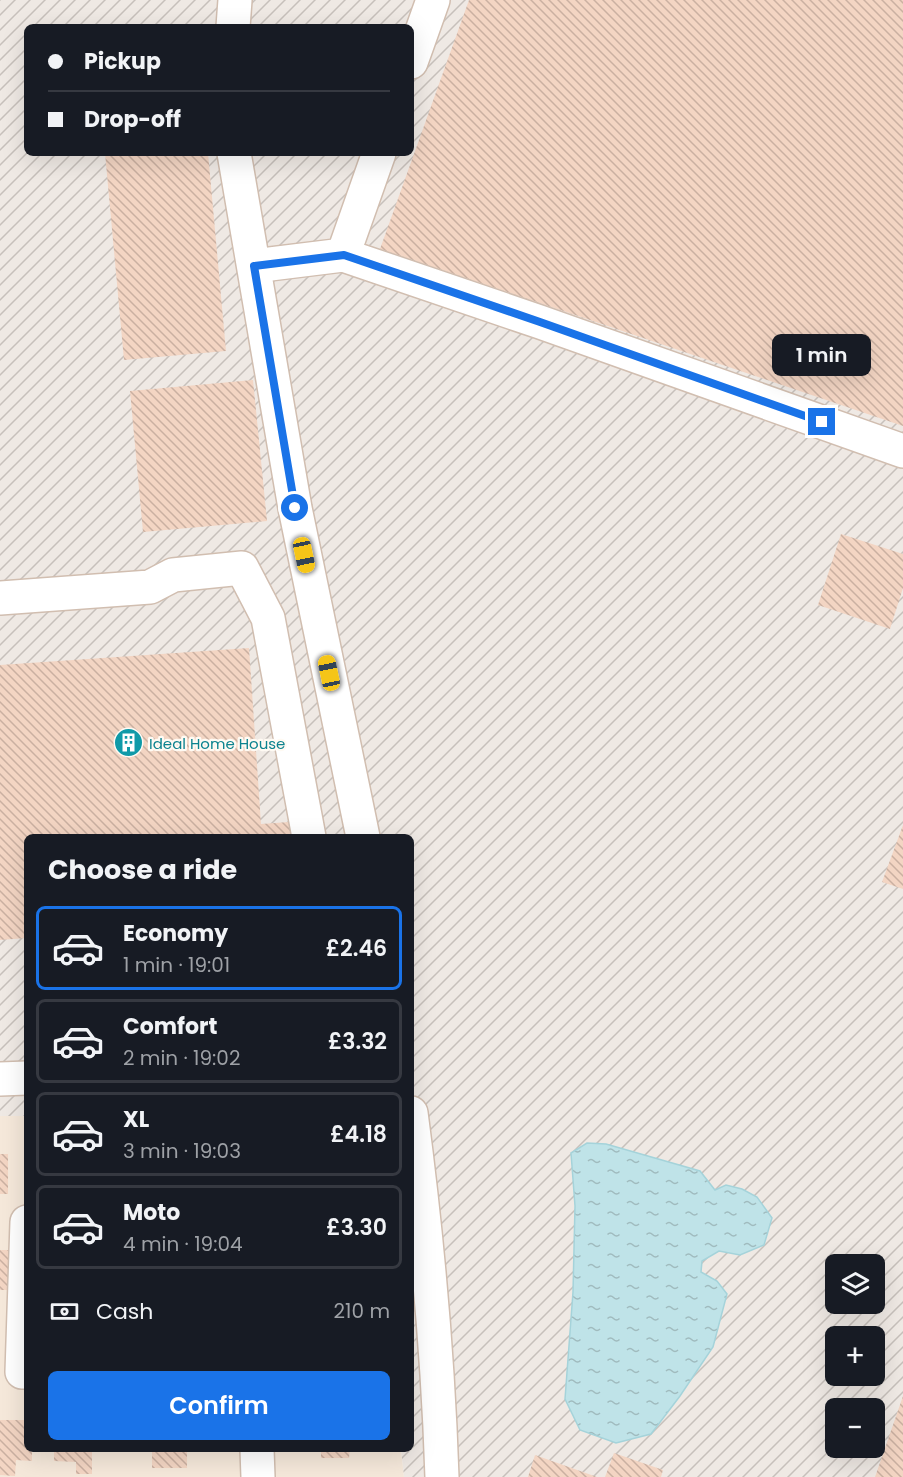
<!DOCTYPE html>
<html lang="en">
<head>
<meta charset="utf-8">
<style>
  :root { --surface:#171b24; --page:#20242c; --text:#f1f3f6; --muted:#9ea1a6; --line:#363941; --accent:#1a73e8 }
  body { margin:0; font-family:Poppins,sans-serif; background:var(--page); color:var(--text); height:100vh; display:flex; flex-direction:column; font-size:22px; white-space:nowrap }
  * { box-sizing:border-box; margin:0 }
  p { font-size:20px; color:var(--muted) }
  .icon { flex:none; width:33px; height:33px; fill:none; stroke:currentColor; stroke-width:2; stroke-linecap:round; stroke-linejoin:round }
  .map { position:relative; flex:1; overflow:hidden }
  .panel { position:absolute; left:24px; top:834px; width:390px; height:618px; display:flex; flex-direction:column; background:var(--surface); border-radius:9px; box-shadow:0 6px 24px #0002 }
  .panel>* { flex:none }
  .hud { position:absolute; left:24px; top:24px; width:390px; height:132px; border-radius:9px; box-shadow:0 6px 24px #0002; display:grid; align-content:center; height:132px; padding:0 24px; background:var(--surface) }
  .tools { position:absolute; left:825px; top:1254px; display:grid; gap:12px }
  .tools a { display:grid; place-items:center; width:60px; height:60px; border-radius:9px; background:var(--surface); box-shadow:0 6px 24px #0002; font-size:30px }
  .end { position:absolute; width:27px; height:27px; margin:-14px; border:8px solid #1a73e8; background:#fff; box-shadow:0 0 0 3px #fff }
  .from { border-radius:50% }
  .bubble { position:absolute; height:42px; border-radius:9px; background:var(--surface); box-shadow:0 6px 24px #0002; font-size:20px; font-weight:600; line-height:42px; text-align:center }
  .car { position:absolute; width:18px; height:36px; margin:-18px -9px; border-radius:8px; box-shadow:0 0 4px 2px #0007; background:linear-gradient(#f5c518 24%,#345 0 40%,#f5c518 0 76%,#345 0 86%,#f5c518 0) }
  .hud b { display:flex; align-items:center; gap:21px; height:57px; font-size:22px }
  .hud b+b { border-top:2px solid var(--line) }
  .hud i { width:15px; height:15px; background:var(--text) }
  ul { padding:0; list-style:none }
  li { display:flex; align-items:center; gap:18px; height:84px; margin:0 12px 9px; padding:0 12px; border:3px solid var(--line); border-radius:9px }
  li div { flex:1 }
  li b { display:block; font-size:22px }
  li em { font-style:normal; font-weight:600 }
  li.selected { border-color:var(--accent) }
  li>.icon { width:54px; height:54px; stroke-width:1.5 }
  h2 { padding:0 24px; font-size:27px; line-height:72px }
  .pay { display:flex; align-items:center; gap:15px; height:66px; padding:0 24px; font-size:22px }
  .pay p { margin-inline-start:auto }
  .cta { display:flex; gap:12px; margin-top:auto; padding:12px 24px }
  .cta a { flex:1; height:69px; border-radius:9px; background:var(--accent); color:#fff; font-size:24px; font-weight:600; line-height:69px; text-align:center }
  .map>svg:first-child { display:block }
  .residential { fill:#f5e8da }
  .industrial { fill:url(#industrial-furrows); fill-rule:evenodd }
  .water { fill:url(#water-ripples); stroke:#a5d3da; stroke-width:1.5 }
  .building { fill:url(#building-back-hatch) }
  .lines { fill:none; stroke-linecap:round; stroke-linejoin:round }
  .minor-casing { stroke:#d1beb0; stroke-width:36 }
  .minor { stroke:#fff; stroke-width:33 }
  .route { stroke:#1a73e8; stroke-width:8 }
  .labels { text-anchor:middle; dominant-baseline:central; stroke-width:4.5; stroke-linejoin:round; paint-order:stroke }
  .culture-label { font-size:15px; fill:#0d838f; stroke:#fffaf3; text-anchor:start }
</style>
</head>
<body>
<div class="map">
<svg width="903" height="1477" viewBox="0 0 903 1477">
  <defs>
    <pattern id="industrial-furrows" width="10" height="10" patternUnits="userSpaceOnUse" patternTransform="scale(1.5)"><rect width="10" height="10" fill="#efe9e4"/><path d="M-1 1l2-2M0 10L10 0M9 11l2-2" fill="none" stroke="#c7c0bb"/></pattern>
    <pattern id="water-ripples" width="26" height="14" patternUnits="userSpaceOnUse" patternTransform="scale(1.5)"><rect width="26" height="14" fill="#bfe3e8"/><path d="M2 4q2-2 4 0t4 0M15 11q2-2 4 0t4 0" fill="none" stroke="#a0bbbe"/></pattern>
    <pattern id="building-back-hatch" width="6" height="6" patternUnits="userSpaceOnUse" patternTransform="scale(1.5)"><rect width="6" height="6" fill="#f3d5c3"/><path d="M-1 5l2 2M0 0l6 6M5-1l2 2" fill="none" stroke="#cab0a1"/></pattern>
  </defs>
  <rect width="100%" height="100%" fill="#fdf6ec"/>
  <!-- residential -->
  <path class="residential" d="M0 1116H27V1449H401L404 1477H0Z"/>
  <!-- industrial -->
  <path class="industrial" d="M0 0H903V1477H404L401 1449H411V837H27V1116H0ZM27 27H411V153H27ZM836 1264H874V1304H836ZM836 1336H874V1376H836ZM836 1408H874V1448H836Z"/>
  <!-- water -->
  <path class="water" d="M587 1143 606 1144 700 1171 715 1190 726 1185 742 1189 757 1197 772 1218 764 1245 740 1255 719 1251 702 1261 701 1272 717 1281 727 1294 713 1347 680 1396 651 1434 616 1443 580 1430 565 1399 573 1292 575 1206 571 1153Z"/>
  <!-- building -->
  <path class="building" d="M469 0H903V426L380 249Z
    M105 153H208L226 351 124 360Z
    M253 380 267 521 143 532 130 391Z
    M841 534 903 554V588L890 629 818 605Z
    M249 648 261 824 289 822 291 837H27V938L0 940V665Z
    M903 825V889L882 882Z
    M0 1154H8V1194H0Z
    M0 1250H20L21 1290H0Z
    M903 1396V1477H875Z
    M0 1420H27V1449H32V1461L16 1460 15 1476 0 1475Z
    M54 1449H92V1474H76V1462L54 1461Z
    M152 1449H187V1468H152Z
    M321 1449H350L349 1458H321Z
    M614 1453 663 1470 661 1477H605Z
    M535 1455 597 1477H528Z"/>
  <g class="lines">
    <defs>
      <path id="minor" d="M233 27 235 0
        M411 62 433 0
        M234 153 295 508 363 837
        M379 153 343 255 540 322 903 451
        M254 266 343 255
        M0 598 150 587 173 575 242 568 268 618 309 837
        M0 1079 27 1078
        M411 1113C427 1234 438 1355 442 1477
        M27 1222 22 1372H27
        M257 1449 258 1477"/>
    </defs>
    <!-- minor casing -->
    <use href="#minor" class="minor-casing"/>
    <!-- minor -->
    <use href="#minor" class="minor"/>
  </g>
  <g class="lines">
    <!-- route -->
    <path class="route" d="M295 508 254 266 344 255 540 322 822 422"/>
  </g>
  <!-- icons -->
  <defs>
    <symbol id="building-disc" viewBox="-11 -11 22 22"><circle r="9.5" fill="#0f9aa8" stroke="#fffaf3"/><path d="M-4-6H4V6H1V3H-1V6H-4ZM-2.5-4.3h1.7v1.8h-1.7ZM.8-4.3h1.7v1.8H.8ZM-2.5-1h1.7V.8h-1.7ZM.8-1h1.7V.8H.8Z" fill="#fff"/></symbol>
  </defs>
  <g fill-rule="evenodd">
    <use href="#building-disc" x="112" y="726" width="33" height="33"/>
  </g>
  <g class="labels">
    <!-- culture labels -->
    <g class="culture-label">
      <text x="149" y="743">Ideal Home House</text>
    </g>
  </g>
</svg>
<div class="tools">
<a><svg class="icon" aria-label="layers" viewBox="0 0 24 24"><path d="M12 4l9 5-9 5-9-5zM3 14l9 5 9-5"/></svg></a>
<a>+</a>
<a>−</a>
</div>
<i class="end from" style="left:295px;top:508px"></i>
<i class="end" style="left:822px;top:422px"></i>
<div class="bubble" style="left:772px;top:334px;width:99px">1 min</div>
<i class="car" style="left:304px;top:555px;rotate:168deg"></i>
<i class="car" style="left:329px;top:673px;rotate:348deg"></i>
<div class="hud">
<b><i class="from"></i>Pickup</b>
<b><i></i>Drop-off</b>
</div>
<section class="panel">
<h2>Choose a ride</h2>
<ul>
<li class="selected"><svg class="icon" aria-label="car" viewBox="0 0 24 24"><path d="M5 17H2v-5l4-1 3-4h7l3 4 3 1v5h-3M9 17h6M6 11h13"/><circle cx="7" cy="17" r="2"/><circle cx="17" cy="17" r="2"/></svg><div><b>Economy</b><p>1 min · 19:01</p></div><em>£2.46</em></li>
<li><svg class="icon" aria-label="car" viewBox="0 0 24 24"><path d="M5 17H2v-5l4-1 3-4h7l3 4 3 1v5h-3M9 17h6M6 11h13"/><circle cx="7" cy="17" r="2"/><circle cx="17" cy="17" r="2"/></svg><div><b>Comfort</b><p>2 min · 19:02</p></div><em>£3.32</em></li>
<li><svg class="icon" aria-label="car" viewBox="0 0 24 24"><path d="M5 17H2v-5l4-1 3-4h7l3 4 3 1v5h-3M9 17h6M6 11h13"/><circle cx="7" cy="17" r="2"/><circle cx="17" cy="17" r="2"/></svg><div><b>XL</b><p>3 min · 19:03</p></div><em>£4.18</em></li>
<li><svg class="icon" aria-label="car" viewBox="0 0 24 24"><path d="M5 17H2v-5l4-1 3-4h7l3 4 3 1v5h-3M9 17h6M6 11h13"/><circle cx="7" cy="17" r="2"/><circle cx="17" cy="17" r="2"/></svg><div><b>Moto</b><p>4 min · 19:04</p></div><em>£3.30</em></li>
</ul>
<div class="pay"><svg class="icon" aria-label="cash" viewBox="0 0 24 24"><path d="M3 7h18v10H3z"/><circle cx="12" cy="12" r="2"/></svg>Cash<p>210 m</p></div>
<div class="cta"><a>Confirm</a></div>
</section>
</div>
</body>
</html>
